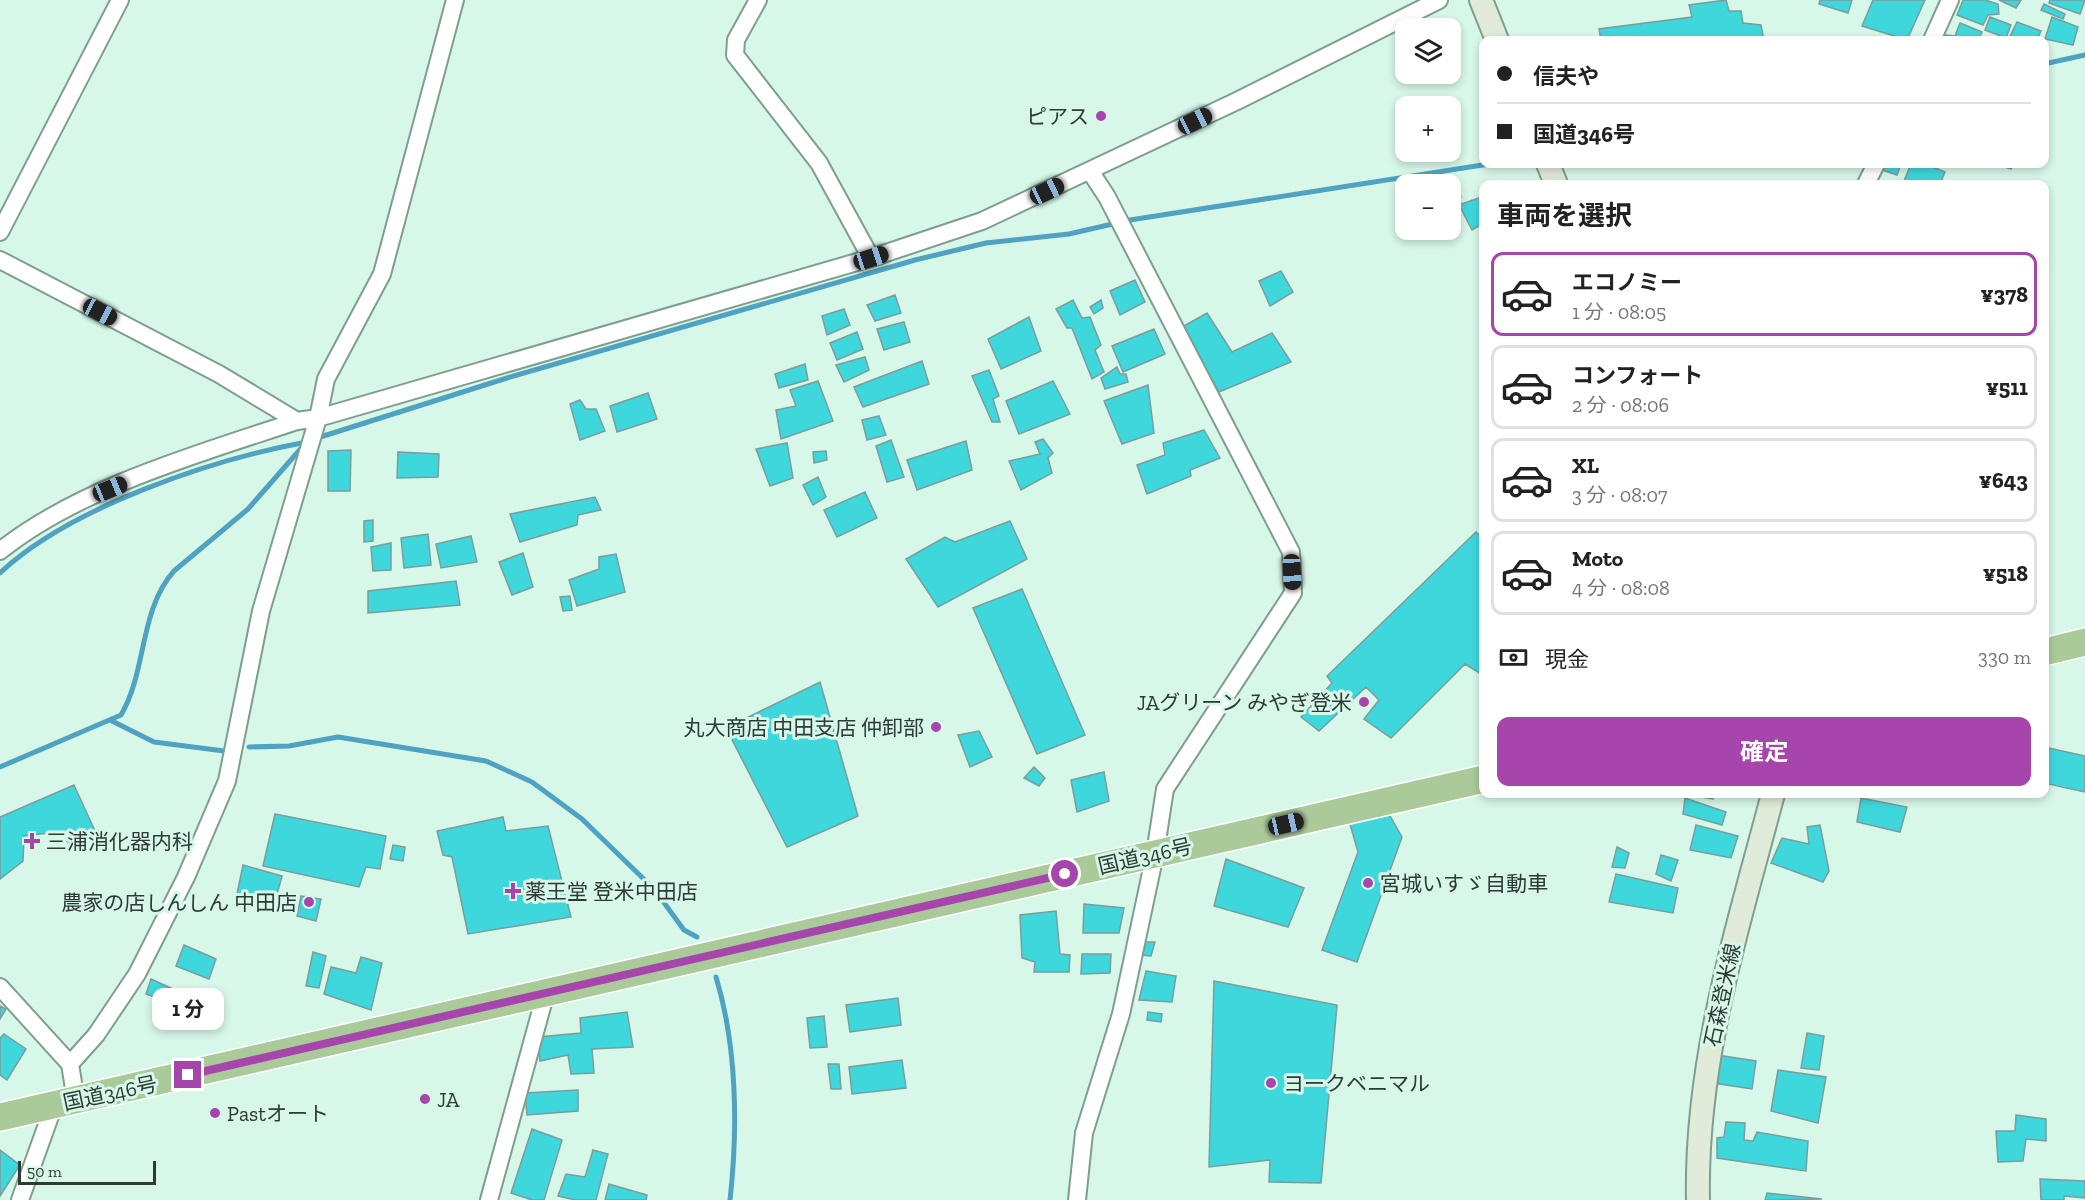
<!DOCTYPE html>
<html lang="ja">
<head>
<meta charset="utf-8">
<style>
  :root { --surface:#fff; --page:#f6f6f6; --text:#222; --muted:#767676; --line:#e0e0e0; --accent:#a645ac }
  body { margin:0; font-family:"Zilla Slab","Noto Sans JP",serif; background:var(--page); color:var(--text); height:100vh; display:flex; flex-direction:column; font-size:22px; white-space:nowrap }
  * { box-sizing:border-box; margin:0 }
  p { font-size:20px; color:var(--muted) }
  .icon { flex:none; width:33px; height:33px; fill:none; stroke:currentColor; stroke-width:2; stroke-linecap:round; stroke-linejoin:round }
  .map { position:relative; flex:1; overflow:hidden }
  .drawer { position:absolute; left:1479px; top:180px; width:570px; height:618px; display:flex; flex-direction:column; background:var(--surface); border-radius:12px; box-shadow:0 3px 9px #0003 }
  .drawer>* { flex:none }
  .guide { position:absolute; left:1479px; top:36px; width:570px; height:132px; border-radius:12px; box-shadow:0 3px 9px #0003; display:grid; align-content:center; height:132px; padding:0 18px; background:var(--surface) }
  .fabs { position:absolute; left:1395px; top:18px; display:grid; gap:12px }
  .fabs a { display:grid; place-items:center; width:66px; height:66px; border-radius:12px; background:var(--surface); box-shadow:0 3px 9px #0003; font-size:30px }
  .scale { position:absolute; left:18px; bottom:15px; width:138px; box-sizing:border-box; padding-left:6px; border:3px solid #2e3a35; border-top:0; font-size:16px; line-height:21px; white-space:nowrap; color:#2e3a35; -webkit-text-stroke:4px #d7f7e8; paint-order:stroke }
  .end { position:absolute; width:27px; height:27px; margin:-14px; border:8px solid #a645ac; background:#fff; box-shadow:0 0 0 3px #fff }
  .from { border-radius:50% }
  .bubble { position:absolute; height:42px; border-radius:12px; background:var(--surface); box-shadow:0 3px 9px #0003; font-size:20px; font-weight:700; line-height:42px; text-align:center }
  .car { position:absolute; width:18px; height:36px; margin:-18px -9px; border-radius:8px; box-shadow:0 0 4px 2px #0007; background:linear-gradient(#222 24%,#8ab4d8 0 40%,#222 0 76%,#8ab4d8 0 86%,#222 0) }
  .guide b { display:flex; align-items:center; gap:21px; height:57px; font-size:22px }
  .guide b+b { border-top:2px solid var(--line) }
  .guide i { width:15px; height:15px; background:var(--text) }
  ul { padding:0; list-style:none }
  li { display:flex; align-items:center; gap:18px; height:84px; margin:0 12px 9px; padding:0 6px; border:3px solid var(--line); border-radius:12px }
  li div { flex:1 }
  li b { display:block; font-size:22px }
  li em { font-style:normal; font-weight:700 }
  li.selected { border-color:var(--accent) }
  li>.icon { width:54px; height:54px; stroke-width:1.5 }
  h2 { padding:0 18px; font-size:27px; line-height:72px }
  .pay { display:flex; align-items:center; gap:15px; height:66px; padding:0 18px; font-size:22px }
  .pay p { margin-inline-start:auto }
  .action { display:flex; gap:12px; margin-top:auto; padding:12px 18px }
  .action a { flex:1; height:69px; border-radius:12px; background:var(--accent); color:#fff; font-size:24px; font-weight:700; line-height:69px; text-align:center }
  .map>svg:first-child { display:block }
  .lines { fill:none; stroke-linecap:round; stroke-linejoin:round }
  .stream { stroke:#4fa2c2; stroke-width:5 }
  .building { fill:#3ed7dc; stroke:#7a9d9d; stroke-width:1.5 }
  .minor-casing { stroke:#809e90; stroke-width:20 }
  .secondary-casing { stroke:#809e90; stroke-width:26 }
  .trunk-casing { stroke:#fff; stroke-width:30 }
  .minor { stroke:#fff; stroke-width:16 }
  .secondary { stroke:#e0ebd9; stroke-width:22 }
  .trunk { stroke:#abca9a; stroke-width:27 }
  .route { stroke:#a645ac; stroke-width:8 }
  .poi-dot { fill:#a645ac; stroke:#d7f7e8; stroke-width:2 }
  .labels { text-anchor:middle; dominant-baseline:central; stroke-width:6; stroke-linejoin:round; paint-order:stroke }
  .poi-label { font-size:21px; fill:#2e3a35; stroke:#d7f7e8; text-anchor:start }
  .street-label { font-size:21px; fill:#2e3a35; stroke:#d7f7e8 }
</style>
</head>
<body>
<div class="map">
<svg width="2085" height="1200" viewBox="0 0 2085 1200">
  <rect width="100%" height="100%" fill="#d7f7e8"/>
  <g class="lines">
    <!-- stream -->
    <path class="stream" d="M2044 64 2085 55
      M314 439 507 378 915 260 986 243 1069 234 1130 220 1489 164
      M0 573C70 507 213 459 307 442
      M112 721 154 742 224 751
      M249 747 289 746 338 737 486 761 532 782 582 819 654 889 684 930 697 937
      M0 767 121 715C147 671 139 610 174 571L248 509 304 445
      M716 977C737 1046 738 1128 730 1200"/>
  </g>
  <!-- building -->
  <path class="building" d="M1726 0 1729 11H1741L1743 23 1761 25 1764 40H1601L1599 29 1692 17 1689 5Z
    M1820 0H1852L1848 13 1819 4Z
    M1873 0H1925L1907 40 1862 26Z
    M1963 0H1985L1998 4 1999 14 1988 15 1983 25 1957 15Z
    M1999 0H2021L2016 8Z
    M2050 0H2085L2080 14 2049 3Z
    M2044 4 2065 14 2063 19 2041 10Z
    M1990 17 2011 25 2006 38 1985 30Z
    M2052 17 2078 27 2073 45 2045 39Z
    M2017 22 2041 31 2037 40H2008Z
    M1960 23 1982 32 1979 40H1944L1945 35 1955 36Z
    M1881 164H1901L1897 175 1879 169Z
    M1911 164H1926L1945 172 1940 184H1910L1904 181Z
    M1996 164H2013L2011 169Z
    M1456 185 1461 197 1450 201V187Z
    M1484 196V223L1472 230 1459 205Z
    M1281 271 1293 292 1270 306 1259 281Z
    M1135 280 1145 302 1120 315 1110 291Z
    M895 295 901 313 875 321 867 305Z
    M1073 300 1082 318 1090 317 1101 345 1095 350 1104 372 1092 379 1072 328H1067L1056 309Z
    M1101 300 1103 308 1094 314 1090 307Z
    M844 309 850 325 827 335 822 316Z
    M1207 313 1232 352 1272 333 1291 362 1219 392 1182 327Z
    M1029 317 1041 351 1001 369 988 339Z
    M904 322 910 342 884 350 877 329Z
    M1154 329 1165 354 1123 372 1112 346Z
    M857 332 863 349 837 360 830 343Z
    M865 357 869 370 844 382 836 365Z
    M922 361 929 384 863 407 854 387Z
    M805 364 808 380 779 388 775 374Z
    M1117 367 1120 374H1126L1128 382 1105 389 1101 378Z
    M989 370 999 396 993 399 1000 422H992L972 376Z
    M818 381 833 421 781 439 776 410 796 406 790 390Z
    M1053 381 1070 414 1019 434 1006 401Z
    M1148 385 1154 433 1122 444 1104 401Z
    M648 393 657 419 617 432 610 406Z
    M580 400 586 409H596L605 431 580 440 570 404Z
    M879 416 886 435 867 440 862 420Z
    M1204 430 1220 458 1190 470 1191 476 1147 494 1137 465 1165 455 1163 443Z
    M1043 439 1053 453 1048 458 1052 473 1021 490 1009 461 1040 454 1035 442Z
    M891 440 904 477 887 482 876 446Z
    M966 441 972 470 917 490 907 460Z
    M787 443 793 478 770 486 756 449Z
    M351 450 350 491H328V451Z
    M826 451 827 460 814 463 813 452Z
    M398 452 439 454 438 477 397 478Z
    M818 477 826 497 813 505 803 485Z
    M865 492 877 518 837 537 824 510Z
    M595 497 601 510 578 515 577 525 520 542 510 514Z
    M373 520V541L364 542V521Z
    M1010 521 1027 559 938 607 906 559 945 537 955 542Z
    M1476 532 1484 540V676L1465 664 1391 738 1364 719 1379 700 1366 687 1319 731 1301 717 1332 683 1327 676Z
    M428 534 431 565 404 568 401 538Z
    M471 536 477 562 441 568 436 544Z
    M391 543V570L373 571 371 547Z
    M523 553 533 587 512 595 499 562Z
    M616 554 625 592 577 606 569 580 599 569V557Z
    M456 581 460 605 368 613V591Z
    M1022 589 1085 735 1037 754 973 608Z
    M570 596 572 610 563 611 560 597Z
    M820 682 858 816 787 847 726 728Z
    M979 731 992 757 970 767 958 735Z
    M2044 747 2085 756V792L2044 783Z
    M1034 767 1045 778 1039 786 1024 778Z
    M1104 772 1109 801 1077 812 1071 780Z
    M74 785 96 833 70 844 57 832 24 836 23 861 0 879V817Z
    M1681 794H1714L1713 799Z
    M1685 798 1726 812 1722 825 1683 814Z
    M1861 798 1907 807 1900 832 1857 822Z
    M275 814 386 836 380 869 366 867 359 887 263 866Z
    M1389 814 1402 837 1357 962 1322 950 1358 852 1350 824Z
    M503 817 506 831 548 826 571 917 468 934 452 857 443 855 437 831Z
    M1696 825 1738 836 1731 858 1690 850Z
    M1820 825 1829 871 1823 882 1771 863 1782 838 1809 844 1807 827Z
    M393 845 405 847 403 861 390 859Z
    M1617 847 1629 853 1625 868 1612 867Z
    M1661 855 1678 860 1671 881 1656 874Z
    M1226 859 1304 888 1288 927 1214 906Z
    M243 865 282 876 274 905 237 894Z
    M1616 874 1678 888 1673 913 1609 902Z
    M301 896 321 899 316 921 297 916Z
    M1084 904 1124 908 1119 933H1083Z
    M1056 911 1060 954 1070 955 1069 972H1034L1035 962 1022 958 1020 915Z
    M1142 942H1155L1151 956 1140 955Z
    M184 945 216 959 209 979 176 966Z
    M313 952 326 956 319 988 306 986Z
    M1082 954H1111L1110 973 1081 974Z
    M361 957 382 963 371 1010 324 994 331 967 356 973Z
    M1146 971 1176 976 1172 1002 1139 1000Z
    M151 979 173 989 169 1002 146 994Z
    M1214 981 1337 1005 1321 1183 1269 1182 1270 1160 1209 1167Z
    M898 998 901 1025 850 1032 846 1005Z
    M0 1006 6 1009 0 1019Z
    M627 1012 633 1047 592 1049 594 1073 571 1074 568 1055 540 1061 538 1037 581 1033 580 1018Z
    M1148 1012 1162 1014 1161 1022 1147 1020Z
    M824 1016 827 1047 810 1048 807 1018Z
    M1807 1033 1824 1036 1819 1070 1801 1068Z
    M4 1034 26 1049 7 1080 0 1075V1038Z
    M1717 1055 1756 1061 1752 1089 1713 1083Z
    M902 1060 906 1088 852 1094 849 1067Z
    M828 1064H839L841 1089H831Z
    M1778 1070 1826 1077 1818 1123 1771 1111Z
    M578 1090V1111L527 1115 525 1093Z
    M2016 1115 2046 1119V1141L2026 1139 2023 1161 1998 1162 1996 1131H2015Z
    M1726 1122 1745 1123 1744 1140 1753 1141 1757 1132 1808 1141 1806 1171 1717 1158V1138L1724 1137Z
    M532 1129 562 1140 544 1200H532L511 1193Z
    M0 1150 20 1165 0 1196Z
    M593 1150 608 1154 596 1200H575L558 1196 566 1174 585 1177Z
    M2040 1179 2085 1181V1198L2064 1196V1200H2041Z
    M609 1184 647 1195 646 1200H605Z
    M1767 1193 1822 1199 1765 1200Z"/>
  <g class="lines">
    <defs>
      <path id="minor" d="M758 0 736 40 735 55 819 163 871 258
        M1932 40 1950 0
        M1866 184 1876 164
        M0 232 120 0
        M0 260 219 374 297 421
        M0 551C80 487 201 453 297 421L318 418 871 258 982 221 1237 101 1439 0
        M0 987 70 1064 76 1101
        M70 1064 96 1035 137 974 186 877 227 781 261 611 318 418 326 379 382 274 455 0
        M20 1200 54 1105
        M489 1200 546 992
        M1077 1200 1084 1133 1121 1014 1155 854 1165 789 1293 593 1291 552 1107 197 1090 171"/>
      <path id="secondary" d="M1481 0 1497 40
        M1548 164 1556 184
        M1698 1200C1695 1061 1738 927 1773 794"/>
      <path id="trunk" d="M2044 652 2085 642
        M0 1117 1484 779"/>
    </defs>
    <!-- minor casing -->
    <use href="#minor" class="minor-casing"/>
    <!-- secondary casing -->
    <use href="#secondary" class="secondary-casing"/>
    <!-- trunk casing -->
    <use href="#trunk" class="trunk-casing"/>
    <!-- minor -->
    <use href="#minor" class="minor"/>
    <!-- secondary -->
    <use href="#secondary" class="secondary"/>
    <!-- trunk -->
    <use href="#trunk" class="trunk"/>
  </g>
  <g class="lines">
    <!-- route -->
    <path class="route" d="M188 1075 1065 874"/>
  </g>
  <!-- markers -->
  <g class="poi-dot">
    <circle cx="1101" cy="116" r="6"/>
    <circle cx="1364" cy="702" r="6"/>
    <circle cx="936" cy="727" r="6"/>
    <path d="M29 832h6v6h6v6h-6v6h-6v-6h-6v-6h6z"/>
    <circle cx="1368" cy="883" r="6"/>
    <path d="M510 882h6v6h6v6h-6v6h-6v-6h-6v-6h6z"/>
    <circle cx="309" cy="902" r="6"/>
    <circle cx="1271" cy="1083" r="6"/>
    <circle cx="425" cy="1099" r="6"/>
    <circle cx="215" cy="1113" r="6"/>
  </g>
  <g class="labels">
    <!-- poi labels -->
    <g class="poi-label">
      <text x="1089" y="116" text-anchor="end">ピアス</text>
      <text x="1352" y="702" text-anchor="end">JAグリーン みやぎ登米</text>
      <text x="924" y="727" text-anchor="end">丸大商店 中田支店 仲卸部</text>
      <text x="46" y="841">三浦消化器内科</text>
      <text x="1380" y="883">宮城いすゞ自動車</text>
      <text x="525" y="891">薬王堂 登米中田店</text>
      <text x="297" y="902" text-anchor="end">農家の店しんしん 中田店</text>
      <text x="1283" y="1083">ヨークベニマル</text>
      <text x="437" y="1099">JA</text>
      <text x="227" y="1113">Pastオート</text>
    </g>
    <!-- street labels -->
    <g class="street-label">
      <text transform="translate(1145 856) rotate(-13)">国道346号</text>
      <text transform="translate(1722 995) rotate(-78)">石森登米線</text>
      <text transform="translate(110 1093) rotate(-12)">国道346号</text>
    </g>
  </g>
</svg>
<div class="fabs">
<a><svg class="icon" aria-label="layers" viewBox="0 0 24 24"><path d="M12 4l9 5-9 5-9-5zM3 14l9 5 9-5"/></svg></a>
<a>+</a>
<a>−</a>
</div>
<div class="scale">50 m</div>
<i class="end from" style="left:1065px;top:874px"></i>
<i class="end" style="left:188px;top:1075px"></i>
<div class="bubble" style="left:152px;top:988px;width:72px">1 分</div>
<i class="car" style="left:1195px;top:121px;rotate:64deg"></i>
<i class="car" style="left:1047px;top:191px;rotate:65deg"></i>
<i class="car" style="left:871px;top:258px;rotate:72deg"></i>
<i class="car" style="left:100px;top:312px;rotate:118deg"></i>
<i class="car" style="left:110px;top:489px;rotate:68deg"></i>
<i class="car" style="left:1292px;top:572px;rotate:177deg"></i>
<i class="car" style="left:1286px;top:824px;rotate:77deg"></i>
<div class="guide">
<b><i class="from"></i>信夫や</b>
<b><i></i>国道346号</b>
</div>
<section class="drawer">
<h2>車両を選択</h2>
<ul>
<li class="selected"><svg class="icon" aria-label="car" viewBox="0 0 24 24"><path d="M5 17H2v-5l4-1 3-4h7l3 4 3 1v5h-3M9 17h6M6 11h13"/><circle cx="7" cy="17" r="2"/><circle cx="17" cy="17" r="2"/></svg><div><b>エコノミー</b><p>1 分 · 08:05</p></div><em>¥378</em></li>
<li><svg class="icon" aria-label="car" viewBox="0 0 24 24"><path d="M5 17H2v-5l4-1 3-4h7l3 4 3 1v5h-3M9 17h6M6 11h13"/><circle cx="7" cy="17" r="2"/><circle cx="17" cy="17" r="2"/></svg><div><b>コンフォート</b><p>2 分 · 08:06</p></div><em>¥511</em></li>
<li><svg class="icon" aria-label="car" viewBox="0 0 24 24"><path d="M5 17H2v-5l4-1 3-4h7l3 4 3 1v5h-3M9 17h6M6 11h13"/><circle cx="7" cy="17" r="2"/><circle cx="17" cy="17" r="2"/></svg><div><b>XL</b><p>3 分 · 08:07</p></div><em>¥643</em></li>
<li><svg class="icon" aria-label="car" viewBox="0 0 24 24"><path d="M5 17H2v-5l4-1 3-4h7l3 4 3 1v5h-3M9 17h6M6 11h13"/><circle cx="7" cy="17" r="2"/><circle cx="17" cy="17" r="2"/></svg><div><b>Moto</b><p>4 分 · 08:08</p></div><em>¥518</em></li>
</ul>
<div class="pay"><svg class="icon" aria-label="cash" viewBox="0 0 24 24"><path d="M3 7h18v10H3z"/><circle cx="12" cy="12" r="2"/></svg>現金<p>330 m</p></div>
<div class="action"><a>確定</a></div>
</section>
</div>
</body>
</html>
